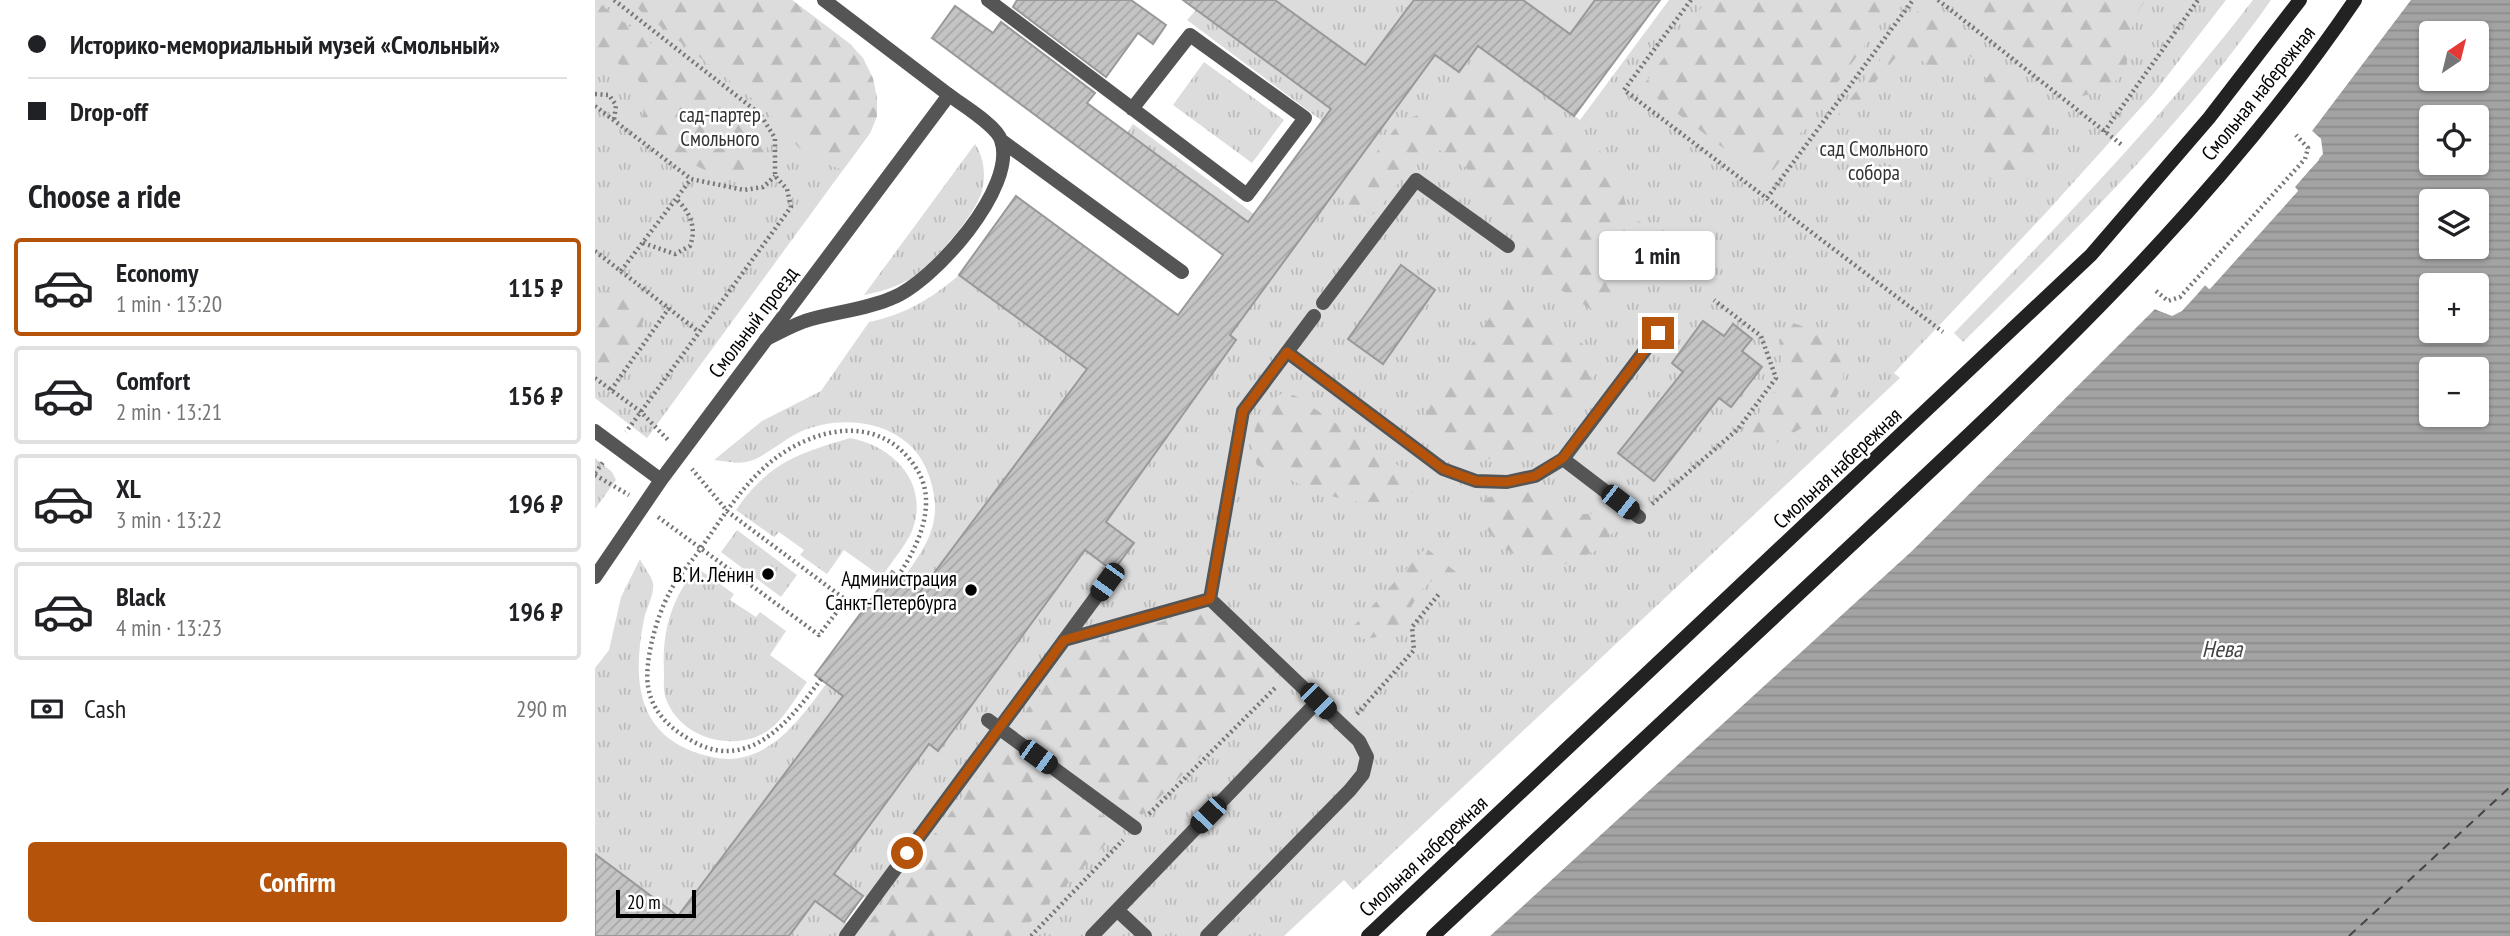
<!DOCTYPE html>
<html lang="en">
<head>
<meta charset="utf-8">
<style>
  :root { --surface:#fff; --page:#f6f6f6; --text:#202124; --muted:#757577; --line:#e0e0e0; --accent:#b45309 }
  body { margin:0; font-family:"PT Sans Narrow",sans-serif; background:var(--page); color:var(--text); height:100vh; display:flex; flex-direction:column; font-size:26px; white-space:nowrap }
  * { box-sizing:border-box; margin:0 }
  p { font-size:23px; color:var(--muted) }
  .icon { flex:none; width:38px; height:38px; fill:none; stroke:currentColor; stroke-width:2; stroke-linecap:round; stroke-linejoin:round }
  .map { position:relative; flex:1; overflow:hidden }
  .side { display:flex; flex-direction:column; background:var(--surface); width:595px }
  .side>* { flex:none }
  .guide { display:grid; align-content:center; height:154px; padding:0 28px; background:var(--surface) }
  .needle { width:46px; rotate:35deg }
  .buttons { position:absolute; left:1824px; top:21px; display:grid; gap:14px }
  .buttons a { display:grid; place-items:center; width:70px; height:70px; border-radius:7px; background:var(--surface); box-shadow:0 2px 5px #0004; font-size:35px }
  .scale { position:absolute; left:21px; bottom:18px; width:80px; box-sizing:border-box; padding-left:7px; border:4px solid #000; border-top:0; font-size:19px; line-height:24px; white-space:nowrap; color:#000; -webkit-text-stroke:5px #fff; paint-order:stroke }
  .end { position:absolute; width:32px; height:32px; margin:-16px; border:9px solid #b45309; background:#fff; box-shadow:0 0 0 4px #fff }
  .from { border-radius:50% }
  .bubble { position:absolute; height:49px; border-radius:7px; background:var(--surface); box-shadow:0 2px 5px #0004; font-size:23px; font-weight:700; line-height:49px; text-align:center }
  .car { position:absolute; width:21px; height:42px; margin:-21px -10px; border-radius:9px; box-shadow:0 0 5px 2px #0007; background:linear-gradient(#222 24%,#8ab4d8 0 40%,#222 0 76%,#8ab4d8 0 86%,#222 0) }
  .guide b { display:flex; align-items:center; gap:24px; height:66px; font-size:26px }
  .guide b+b { border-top:2px solid var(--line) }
  .guide i { width:18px; height:18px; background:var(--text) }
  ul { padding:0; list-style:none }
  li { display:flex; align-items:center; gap:21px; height:98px; margin:0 14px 10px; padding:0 14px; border:4px solid var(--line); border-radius:7px }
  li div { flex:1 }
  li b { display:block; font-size:26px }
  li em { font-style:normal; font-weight:700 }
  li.active { border-color:var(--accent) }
  li>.icon { width:63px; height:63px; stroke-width:1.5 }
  h2 { padding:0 28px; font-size:32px; line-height:84px }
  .pay { display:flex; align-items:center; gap:18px; height:77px; padding:0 28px; font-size:26px }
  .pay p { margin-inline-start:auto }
  .primary-button { display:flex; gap:14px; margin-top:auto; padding:14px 28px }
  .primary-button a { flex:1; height:80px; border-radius:7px; background:var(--accent); color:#fff; font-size:28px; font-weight:700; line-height:80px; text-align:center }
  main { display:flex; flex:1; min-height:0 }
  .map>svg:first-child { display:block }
  .grass { fill:url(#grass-tufts) }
  .forest { fill:url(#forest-firs) }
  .water { fill:url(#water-rules); fill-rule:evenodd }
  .pier { fill:#fff }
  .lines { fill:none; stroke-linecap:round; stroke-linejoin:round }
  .ferry { stroke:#444; stroke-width:2; stroke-dasharray:9 7; stroke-linecap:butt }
  .building { fill:url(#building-hatch); stroke:#999; stroke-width:2 }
  .path { stroke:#777; stroke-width:4.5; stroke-dasharray:2 3.5; stroke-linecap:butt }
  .service { stroke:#555; stroke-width:14 }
  .minor { stroke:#555; stroke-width:14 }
  .secondary { stroke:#222; stroke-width:14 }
  .route { stroke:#b45309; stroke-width:9 }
  .poi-dot { fill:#000; stroke:#fff; stroke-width:2.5 }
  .labels { text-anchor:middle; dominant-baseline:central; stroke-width:5; stroke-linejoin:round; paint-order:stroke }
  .street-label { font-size:21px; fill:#000; stroke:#fff }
  .park-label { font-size:21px; fill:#333; stroke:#fff }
  .poi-label { font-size:21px; fill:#000; stroke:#fff; text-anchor:end }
  .water-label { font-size:23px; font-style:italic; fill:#444; stroke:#fff }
</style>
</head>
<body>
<main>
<section class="side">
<div class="guide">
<b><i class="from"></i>Историко-мемориальный музей «Смольный»</b>
<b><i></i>Drop-off</b>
</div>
<h2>Choose a ride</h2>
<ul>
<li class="active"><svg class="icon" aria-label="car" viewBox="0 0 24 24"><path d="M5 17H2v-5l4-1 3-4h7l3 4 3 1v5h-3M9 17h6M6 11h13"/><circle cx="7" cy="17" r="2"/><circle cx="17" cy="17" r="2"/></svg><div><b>Economy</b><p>1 min · 13:20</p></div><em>115 ₽</em></li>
<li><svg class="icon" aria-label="car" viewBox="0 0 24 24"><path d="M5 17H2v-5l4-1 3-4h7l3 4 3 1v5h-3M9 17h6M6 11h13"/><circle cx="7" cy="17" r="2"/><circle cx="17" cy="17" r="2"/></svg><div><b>Comfort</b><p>2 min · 13:21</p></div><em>156 ₽</em></li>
<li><svg class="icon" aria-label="car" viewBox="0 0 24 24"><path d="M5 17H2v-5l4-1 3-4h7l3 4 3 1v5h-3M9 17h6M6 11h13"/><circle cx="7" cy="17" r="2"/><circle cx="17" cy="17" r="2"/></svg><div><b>XL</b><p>3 min · 13:22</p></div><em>196 ₽</em></li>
<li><svg class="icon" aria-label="car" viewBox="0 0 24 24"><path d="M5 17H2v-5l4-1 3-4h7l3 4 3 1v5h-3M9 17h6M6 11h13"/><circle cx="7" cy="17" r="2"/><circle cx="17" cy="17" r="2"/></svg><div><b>Black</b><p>4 min · 13:23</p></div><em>196 ₽</em></li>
</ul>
<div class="pay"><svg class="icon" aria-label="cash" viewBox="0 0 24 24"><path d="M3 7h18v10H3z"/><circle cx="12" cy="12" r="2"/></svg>Cash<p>290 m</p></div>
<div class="primary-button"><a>Confirm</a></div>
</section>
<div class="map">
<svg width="1915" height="936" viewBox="0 0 1915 936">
  <defs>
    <pattern id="grass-tufts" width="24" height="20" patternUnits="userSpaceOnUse" patternTransform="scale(1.75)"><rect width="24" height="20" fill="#dcdcdc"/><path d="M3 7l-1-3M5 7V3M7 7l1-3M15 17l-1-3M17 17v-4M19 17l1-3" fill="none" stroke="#bbb"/></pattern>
    <pattern id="forest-firs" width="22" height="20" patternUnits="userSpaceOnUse" patternTransform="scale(1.75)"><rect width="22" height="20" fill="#dcdcdc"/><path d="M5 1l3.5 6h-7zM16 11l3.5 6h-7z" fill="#bbb"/></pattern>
    <pattern id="water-rules" width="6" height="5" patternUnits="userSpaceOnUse" patternTransform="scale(1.75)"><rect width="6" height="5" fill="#a3a3a3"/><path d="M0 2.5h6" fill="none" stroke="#8b8b8b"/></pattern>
    <pattern id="building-hatch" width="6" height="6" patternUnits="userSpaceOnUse" patternTransform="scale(1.75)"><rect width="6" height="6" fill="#c4c4c4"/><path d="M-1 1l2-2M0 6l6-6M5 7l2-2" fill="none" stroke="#a7a7a7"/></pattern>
  </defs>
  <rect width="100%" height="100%" fill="#fff"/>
  <!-- grass -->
  <path class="grass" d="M0 0H197L255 44 268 58 278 78 282 98V116L275 133 52 438 0 398Z
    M680 0H819L770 65Z
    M928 0H1000L975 34Z
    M1074 0H1631L1559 93 1448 216 1299 373 1305 378 758 890 749 880 689 936H194L225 893 228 906 252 923 271 898 247 880 232 884 334 744 344 751 496 543H539L519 528 505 530 641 341 635 335 840 55 864 72 883 46 985 120Z
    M1658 0H1676C1588 125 1476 235 1368 342L1359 333C1463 226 1567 118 1658 0Z
    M601 10 736 109 727 121 592 20Z
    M609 62 689 120 657 163 578 105Z
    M538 124 659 214 653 222 532 133Z
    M380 144C389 158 391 174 387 191 380 216 337 265 315 279 301 287 285 292 269 295Z
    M364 275 492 369 324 593 307 580C334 543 350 519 333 473 315 423 252 412 207 431 188 439 170 458 151 462 141 464 128 461 119 460L167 421 226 391 274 322C311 314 336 299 364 275Z
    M255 438C299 446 335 484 317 531 310 547 296 562 287 577L249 550 232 574 205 555 209 550 184 532 179 537 141 510C174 463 201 454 255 438Z
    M0 458 17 472 21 480 0 509Z
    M142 530 202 575 186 597 126 552Z
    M45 559C48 566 56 575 58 583 60 593 51 609 49 619 36 685 43 741 117 757 170 769 204 721 231 684L248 696 83 916 0 854V668L14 650 26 597Z
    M101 567 139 594 135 600 161 617 165 612 191 631 175 655 212 682C202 696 192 713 180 725 147 755 87 742 71 699 68 692 69 681 69 673 67 629 76 602 101 567Z"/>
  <!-- forest -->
  <path class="forest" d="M0 0 159 123 171 140 173 167C132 199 82 153 47 130L50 87C35 72 21 58 0 53Z
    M32 0H197L255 44 278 78 282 116 275 133 248 170 226 162 205 149 168 107Z
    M1112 0H1303L1171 180 1047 87Z
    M1363 0H1551C1535 20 1532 45 1532 70 1517 86 1505 92 1484 97Z
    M1326 7 1456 115C1453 149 1450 163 1424 187L1404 185 1382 170 1378 151 1389 136 1374 112 1382 92 1396 72 1375 56C1345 80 1338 65 1307 50L1255 112 1243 115Z
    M899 69 1020 163 1031 205 1041 220 1055 226 1087 227 1104 235 1109 246C1098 282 1089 281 1055 281 1047 280 1036 285 1027 287L1006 316 926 264 924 256 935 240 933 232 875 189V171L846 150 822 157 782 212 773 217 748 201 752 190 806 121 829 113 884 71Z
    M15 291 35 298 50 313C48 332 29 361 11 368L0 362V293Z
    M918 294 996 350 1001 358 995 383 947 438 920 457 878 460 854 453 835 438 829 422 837 401 909 297Z
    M1198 323C1216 328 1225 338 1238 350 1247 359 1250 372 1247 384 1236 418 1204 428 1176 446L1164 443 1157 433 1158 421 1194 374 1187 361 1184 340Z
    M688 393 701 396 817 475 822 482 819 492C764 519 714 487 662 465 651 441 663 405 688 393Z
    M934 486 953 507 973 515 1007 513 1020 529 1007 548 950 573 904 545 883 518 888 499Z
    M831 548 871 580 862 585 838 580C807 602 820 636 767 639L756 629Z
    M614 607 685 677 547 815 420 727 474 650Z
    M407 743 525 829 422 936H264Z"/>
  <!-- water -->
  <path class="water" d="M1816 0H1915V936H895L1317 551 1560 309C1583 322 1596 301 1610 285L1615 289 1703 191 1699 187 1724 160 1726 139 1717 131ZM1836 33H1881V79H1836ZM1836 117H1881V163H1836ZM1836 201H1881V247H1836ZM1836 285H1881V331H1836ZM1836 369H1881V415H1836Z"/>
  <!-- pier -->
  <path class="pier" d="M1717 131 1726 139 1728 154 1700 187 1703 190 1614 289 1610 285 1587 311 1577 316 1560 309 1562 307 1577 312 1585 308 1608 282 1614 284 1698 191 1696 185 1724 153 1723 141 1715 134Z"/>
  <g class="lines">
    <!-- ferry -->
    <path class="ferry" d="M1754 936 1915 787"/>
  </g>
  <!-- building -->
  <path class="building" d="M422 0H536L571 25 558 44 543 33 511 77 418 7Z
    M588 0H680L770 65 819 0H928L975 34 1000 0H1065L979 116 883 46 864 72 840 55 635 335 641 340 511 522 539 543 518 571 490 550 343 751 334 744 239 874 268 896 249 922 220 901 194 936H0V854L83 916 248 696 220 675 297 571 324 593 492 369 364 275 421 196 583 315 628 255 337 38 360 6 398 33 406 22 500 93 492 103 653 222 736 109Z
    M806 265 840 290 788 364 753 339Z
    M1108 321 1129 336 1138 324 1157 339 1147 351 1167 367 1136 407 1124 398 1059 481 1023 453 1088 372 1077 363Z"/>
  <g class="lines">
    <!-- path -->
    <path class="path" d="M19 0 165 114 180 138V176L192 189 196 207 31 432
      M1096 0 1029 90 1348 332
      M1343 0 1527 145
      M0 94 14 95 21 105 19 120
      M0 106 96 179 149 190 168 187 180 176
      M1509 132 1603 0
      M1172 198 1318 0
      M48 243 80 254 95 246C102 227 95 212 81 199
      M0 251 104 332
      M26 271 96 179
      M1561 291 1573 301 1585 297 1710 159 1713 148 1701 135
      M0 378 46 412 74 441
      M16 390 74 308
      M0 473 9 461
      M0 475 34 495
      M1057 504 1143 429 1181 378 1166 336 1119 300
      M63 517 224 635 251 600 133 512 97 469
      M226 679C197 718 157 770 103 744 79 732 57 714 53 686 49 662 62 615 74 594 80 580 92 567 101 555 127 519 152 475 191 451 236 423 290 420 321 468 344 502 323 547 303 576
      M762 714 819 650 817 627 844 594
      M554 814 681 687
      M436 936 528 840"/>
    <!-- service -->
    <path class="service" d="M393 0 652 195 710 118 595 35 537 109
      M407 141 587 272
      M728 303 821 180 913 246
      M171 339C184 333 196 326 210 321 238 312 270 310 297 298 338 282 423 187 406 140 401 125 367 105 354 95
      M692 352 848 469 881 481 912 482 940 476 968 459 1063 333
      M968 459 1044 517
      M469 640 615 599
      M393 720 540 828
      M522 910 550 936
      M251 936 512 582
      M497 936 723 701
      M612 936 755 790 768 774 772 757 764 741 615 599 648 411 719 316"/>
    <!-- minor -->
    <path class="minor" d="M0 431 66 480
      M0 577 66 480 354 95 229 0"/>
    <!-- secondary -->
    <path class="secondary" d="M773 936 1496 255 1614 118 1705 0
      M838 936C981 802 1125 668 1268 534 1445 369 1623 202 1760 0"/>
  </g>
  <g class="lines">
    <!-- route -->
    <path class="route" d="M312 853 469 640 615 599 648 411 692 352 848 469 881 481 912 482 940 476 968 458 1063 333"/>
  </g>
  <!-- markers -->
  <g class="poi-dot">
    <circle cx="173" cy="574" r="7"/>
    <circle cx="376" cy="590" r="7"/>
  </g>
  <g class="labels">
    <!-- street labels -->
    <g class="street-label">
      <text transform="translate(1663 93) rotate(-51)">Смольная набережная</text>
      <text transform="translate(158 322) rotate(-53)">Смольный проезд</text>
      <text transform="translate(1242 468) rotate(-43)">Смольная набережная</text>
      <text transform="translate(828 856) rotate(-43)">Смольная набережная</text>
    </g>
    <!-- park labels -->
    <g class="park-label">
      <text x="125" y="114">сад-партер<tspan x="125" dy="24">Смольного</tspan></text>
      <text x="1279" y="148">сад Смольного<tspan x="1279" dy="24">собора</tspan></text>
    </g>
    <!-- poi labels -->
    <g class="poi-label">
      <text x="159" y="574">В. И. Ленин</text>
      <text x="362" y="578">Администрация<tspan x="362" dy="24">Санкт-Петербурга</tspan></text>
    </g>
    <!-- water labels -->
    <g class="water-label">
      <text x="1627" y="648">Нева</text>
    </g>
  </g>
</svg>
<div class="buttons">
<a><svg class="needle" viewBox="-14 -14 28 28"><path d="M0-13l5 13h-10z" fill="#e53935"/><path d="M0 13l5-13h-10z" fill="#757577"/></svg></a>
<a><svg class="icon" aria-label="locate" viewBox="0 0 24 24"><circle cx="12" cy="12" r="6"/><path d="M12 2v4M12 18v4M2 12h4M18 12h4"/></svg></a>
<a><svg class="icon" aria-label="layers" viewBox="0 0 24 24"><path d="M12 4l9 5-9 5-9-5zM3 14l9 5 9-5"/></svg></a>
<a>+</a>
<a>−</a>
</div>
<div class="scale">20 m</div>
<i class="end from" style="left:312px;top:853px"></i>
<i class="end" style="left:1063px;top:333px"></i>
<div class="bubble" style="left:1004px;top:231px;width:116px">1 min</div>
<i class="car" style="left:1025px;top:502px;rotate:128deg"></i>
<i class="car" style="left:512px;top:582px;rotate:216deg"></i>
<i class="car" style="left:723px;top:701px;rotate:135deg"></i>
<i class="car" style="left:443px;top:757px;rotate:126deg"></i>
<i class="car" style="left:613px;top:815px;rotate:224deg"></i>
</div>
</main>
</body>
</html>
